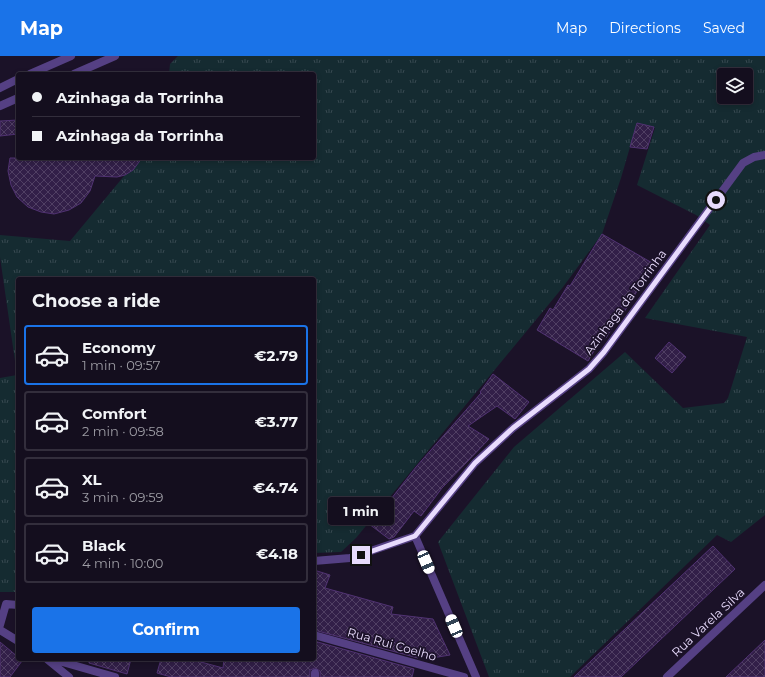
<!DOCTYPE html>
<html lang="en">
<head>
<meta charset="utf-8">
<style>
  :root { --surface:#140e1e; --page:#211c2b; --text:#f1f3f6; --muted:#9d9ca4; --line:#332e3c; --accent:#1a73e8 }
  body { margin:0; font-family:Montserrat,sans-serif; background:var(--page); color:var(--text); height:100vh; display:flex; flex-direction:column; font-size:15px; white-space:nowrap }
  * { box-sizing:border-box; margin:0 }
  p { font-size:13px; color:var(--muted) }
  .icon { flex:none; width:22px; height:22px; fill:none; stroke:currentColor; stroke-width:2; stroke-linecap:round; stroke-linejoin:round }
  .map { position:relative; flex:1; overflow:hidden }
  .side { position:absolute; left:16px; top:221px; width:300px; height:384px; display:flex; flex-direction:column; background:var(--surface); border-radius:4px; box-shadow:0 2px 6px #0003,0 0 0 1px var(--line) }
  .side>* { flex:none }
  .guide { position:absolute; left:16px; top:16px; width:300px; height:88px; border-radius:4px; box-shadow:0 2px 6px #0003,0 0 0 1px var(--line); display:grid; align-content:center; height:88px; padding:0 16px; background:var(--surface) }
  .buttons { position:absolute; left:717px; top:12px; display:grid; gap:8px }
  .buttons a { display:grid; place-items:center; width:36px; height:36px; border-radius:4px; background:var(--surface); box-shadow:0 2px 6px #0003,0 0 0 1px var(--line); font-size:20px }
  .end { position:absolute; width:18px; height:18px; margin:-9px; border:5px solid #e8dbfd; background:#111; box-shadow:0 0 0 2px #111 }
  .from { border-radius:50% }
  .bubble { position:absolute; height:28px; border-radius:4px; background:var(--surface); box-shadow:0 2px 6px #0003,0 0 0 1px var(--line); font-size:13px; font-weight:700; line-height:28px; text-align:center }
  .car { position:absolute; width:12px; height:24px; margin:-12px -6px; border-radius:5px; box-shadow:0 0 3px 1px #0007; background:linear-gradient(#fff 24%,#345 0 40%,#fff 0 76%,#345 0 86%,#fff 0) }
  .guide b { display:flex; align-items:center; gap:14px; height:38px; font-size:15px }
  .guide b+b { border-top:1px solid var(--line) }
  .guide i { width:10px; height:10px; background:var(--text) }
  ul { padding:0; list-style:none }
  li { display:flex; align-items:center; gap:12px; height:60px; margin:0 8px 6px; padding:0 8px; border:2px solid var(--line); border-radius:4px }
  li div { flex:1 }
  li b { display:block; font-size:15px }
  li em { font-style:normal; font-weight:700 }
  li.on { border-color:var(--accent) }
  li>.icon { width:36px; height:36px; stroke-width:1.5 }
  h2 { padding:0 16px; font-size:18px; line-height:48px }
  .action { display:flex; gap:8px; margin-top:auto; padding:8px 16px }
  .action a { flex:1; height:46px; border-radius:4px; background:var(--accent); color:#fff; font-size:16px; font-weight:700; line-height:46px; text-align:center }
  header { display:flex; align-items:center; gap:24px; box-sizing:border-box; height:56px; padding:0 20px; background:var(--accent); color:#fff }
  header strong { font-size:19px }
  nav { display:flex; gap:22px; margin-inline-start:auto; font-size:14px }
  .map>svg:first-child { display:block }
  .grass { fill:url(#grass-tufts); fill-rule:evenodd }
  .building { fill:url(#building-cross-hatch); stroke:#503272 }
  .lines { fill:none; stroke-linecap:round; stroke-linejoin:round }
  .lane { stroke:#554084; stroke-width:8 }
  .street { stroke:#554084; stroke-width:8 }
  .route { stroke:#e8dbfd; stroke-width:5 }
  .labels { text-anchor:middle; dominant-baseline:central; stroke-width:3.5; stroke-linejoin:round; paint-order:stroke }
  .street-label { font-size:12px; fill:#e8dbfd; stroke:#1b1228 }
</style>
</head>
<body>
<header>
<strong>Map</strong>
<nav><a>Map</a><a>Directions</a><a>Saved</a></nav>
</header>
<div class="map">
<svg width="765" height="621" viewBox="0 0 765 621">
  <defs>
    <pattern id="grass-tufts" width="24" height="20" patternUnits="userSpaceOnUse"><rect width="24" height="20" fill="#152b31"/><path d="M3 7l-1-3M5 7V3M7 7l1-3M15 17l-1-3M17 17v-4M19 17l1-3" fill="none" stroke="#374950"/></pattern>
    <pattern id="building-cross-hatch" width="8" height="8" patternUnits="userSpaceOnUse"><rect width="8" height="8" fill="#321f48"/><path d="M0 0l8 8M0 8l8-8" fill="none" stroke="#503f63"/></pattern>
  </defs>
  <rect width="100%" height="100%" fill="#1b1228"/>
  <!-- grass -->
  <path class="grass" d="M178 0H765V459L731 486 717 479 570 621H489L438 486 514 391 625 296 683 352 724 347 728 342 747 281 645 262 710 169 696 159 637 129 655 72 637 67 621 122 602 178 563 231 356 482 341 496 314 497V223H18V536H0V322L17 319 0 201V179L70 185 139 102H314V18H169L170 8ZM724 19H746V41H724Z"/>
  <!-- building -->
  <path class="building" d="M18 64V78L0 80V65Z
    M637 67 654 71 647 93 630 91Z
    M10 102H142L133 114 125 119 117 121 95 120 90 135 81 147 69 154 54 158 41 156 28 151 17 141 11 129 8 115Z
    M602 178 654 208 624 256 622 255 606 282 603 280 588 305 537 274 550 252 553 254 568 229 570 230Z
    M669 286 686 301 672 317 655 302Z
    M493 318 529 346 515 363 497 350 468 370 489 383 442 432 421 460 414 455 394 481 389 483 369 468 389 442 391 443 416 411 481 337 480 336Z
    M713 490 735 513 621 621H574Z
    M314 514 330 519 325 532 393 551 391 558 433 563 450 599 432 602 419 597 418 602 314 574Z
    M765 584V621H726Z
    M314 585 414 613 412 621H320V615L315 612 310 614V621H171L157 617 161 603H190L223 612 224 603H314Z
    M0 586 18 601V603L22 605 10 621H0Z
    M89 603H131L127 618 89 607Z"/>
  <g class="lines">
    <!-- lane -->
    <path class="lane" d="M315 621V617"/>
    <!-- street -->
    <path class="street" d="M30 18 71 0
      M74 18 115 0
      M0 32 18 23
      M0 50 18 42
      M415 480 476 621
      M314 505 350 502 415 480 475 407 513 372 589 313 604 296 743 107 754 101 765 99
      M0 569 6 548 18 549
      M0 574 18 585
      M314 579 464 621
      M52 603 115 621
      M48 604 69 621
      M667 621 765 529"/>
  </g>
  <g class="lines">
    <!-- route -->
    <path class="route" d="M361 499 415 480 475 407 513 372 589 313 604 296 716 144"/>
  </g>
  <g class="labels">
    <!-- street labels -->
    <g class="street-label">
      <text transform="translate(625 246) rotate(-53)">Azinhaga da Torrinha</text>
      <text transform="translate(708 566) rotate(-43)">Rua Varela Silva</text>
      <text transform="translate(392 588) rotate(16)">Rua Rui Coelho</text>
    </g>
  </g>
</svg>
<div class="buttons">
<a><svg class="icon" aria-label="layers" viewBox="0 0 24 24"><path d="M12 4l9 5-9 5-9-5zM3 14l9 5 9-5"/></svg></a>
</div>
<i class="end from" style="left:716px;top:144px"></i>
<i class="end" style="left:361px;top:499px"></i>
<div class="bubble" style="left:328px;top:441px;width:66px">1 min</div>
<i class="car" style="left:426px;top:506px;rotate:157deg"></i>
<i class="car" style="left:454px;top:570px;rotate:337deg"></i>
<div class="guide">
<b><i class="from"></i>Azinhaga da Torrinha</b>
<b><i></i>Azinhaga da Torrinha</b>
</div>
<section class="side">
<h2>Choose a ride</h2>
<ul>
<li class="on"><svg class="icon" aria-label="car" viewBox="0 0 24 24"><path d="M5 17H2v-5l4-1 3-4h7l3 4 3 1v5h-3M9 17h6M6 11h13"/><circle cx="7" cy="17" r="2"/><circle cx="17" cy="17" r="2"/></svg><div><b>Economy</b><p>1 min · 09:57</p></div><em>€2.79</em></li>
<li><svg class="icon" aria-label="car" viewBox="0 0 24 24"><path d="M5 17H2v-5l4-1 3-4h7l3 4 3 1v5h-3M9 17h6M6 11h13"/><circle cx="7" cy="17" r="2"/><circle cx="17" cy="17" r="2"/></svg><div><b>Comfort</b><p>2 min · 09:58</p></div><em>€3.77</em></li>
<li><svg class="icon" aria-label="car" viewBox="0 0 24 24"><path d="M5 17H2v-5l4-1 3-4h7l3 4 3 1v5h-3M9 17h6M6 11h13"/><circle cx="7" cy="17" r="2"/><circle cx="17" cy="17" r="2"/></svg><div><b>XL</b><p>3 min · 09:59</p></div><em>€4.74</em></li>
<li><svg class="icon" aria-label="car" viewBox="0 0 24 24"><path d="M5 17H2v-5l4-1 3-4h7l3 4 3 1v5h-3M9 17h6M6 11h13"/><circle cx="7" cy="17" r="2"/><circle cx="17" cy="17" r="2"/></svg><div><b>Black</b><p>4 min · 10:00</p></div><em>€4.18</em></li>
</ul>
<div class="action"><a>Confirm</a></div>
</section>
</div>
</body>
</html>
